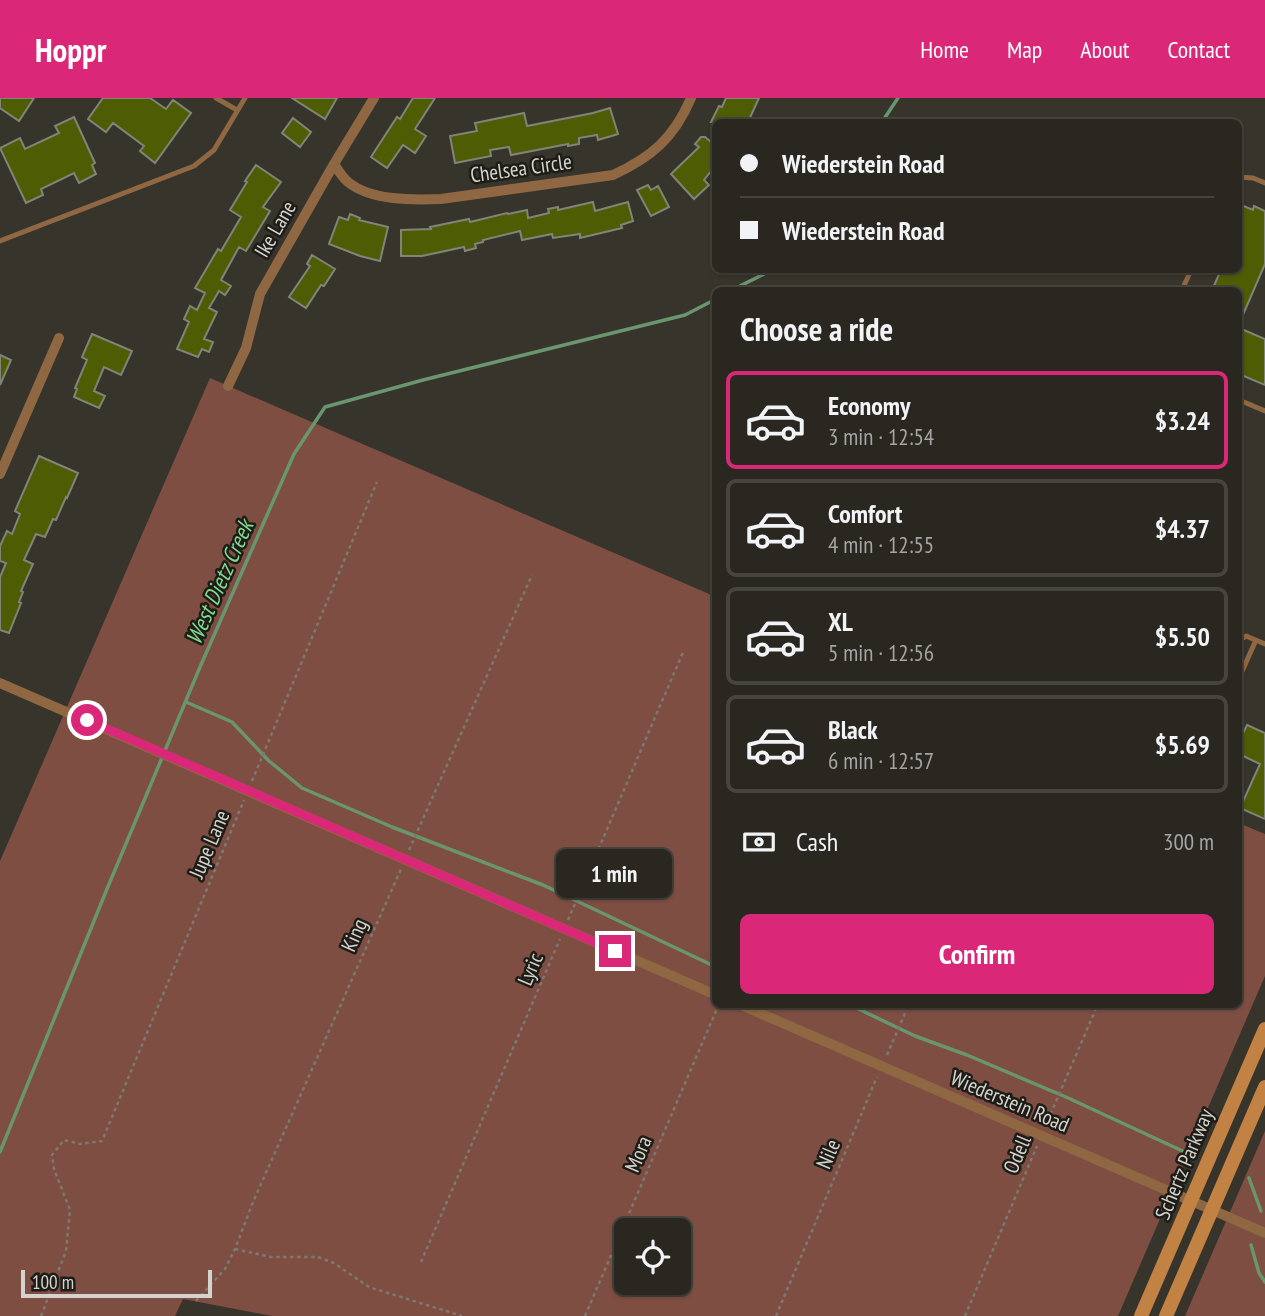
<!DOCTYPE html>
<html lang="en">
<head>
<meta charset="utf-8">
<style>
  :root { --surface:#292720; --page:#35332d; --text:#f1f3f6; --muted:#a5a5a5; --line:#45443e; --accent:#db2777 }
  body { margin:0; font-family:"PT Sans Narrow",sans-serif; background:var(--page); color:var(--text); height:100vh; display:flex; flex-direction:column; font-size:26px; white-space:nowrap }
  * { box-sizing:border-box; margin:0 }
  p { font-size:23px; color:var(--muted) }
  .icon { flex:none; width:38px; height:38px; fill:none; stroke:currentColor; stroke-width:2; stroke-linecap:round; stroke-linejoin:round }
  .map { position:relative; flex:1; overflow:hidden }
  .details { position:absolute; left:712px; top:189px; width:530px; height:721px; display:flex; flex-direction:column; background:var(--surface); border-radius:10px; box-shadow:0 2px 5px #0004,0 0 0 2px var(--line) }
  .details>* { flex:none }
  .guide { position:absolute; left:712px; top:21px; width:530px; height:154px; border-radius:10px; box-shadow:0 2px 5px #0004,0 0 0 2px var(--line); display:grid; align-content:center; height:154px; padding:0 28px; background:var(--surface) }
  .controls { position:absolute; left:614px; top:1120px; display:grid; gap:14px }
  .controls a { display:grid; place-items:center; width:77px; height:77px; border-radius:10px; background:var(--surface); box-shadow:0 2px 5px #0004,0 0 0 2px var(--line); font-size:35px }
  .scale { position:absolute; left:21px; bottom:18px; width:191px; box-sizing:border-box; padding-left:7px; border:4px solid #d5d3cd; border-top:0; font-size:19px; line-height:24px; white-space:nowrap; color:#d5d3cd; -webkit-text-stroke:5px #1d1c17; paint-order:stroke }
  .end { position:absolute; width:32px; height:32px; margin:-16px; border:9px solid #db2777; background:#fff; box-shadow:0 0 0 4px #fff }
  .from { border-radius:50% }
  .bubble { position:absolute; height:49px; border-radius:10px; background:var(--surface); box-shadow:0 2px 5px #0004,0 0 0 2px var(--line); font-size:23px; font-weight:800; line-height:49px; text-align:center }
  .guide b { display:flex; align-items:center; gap:24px; height:66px; font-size:26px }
  .guide b+b { border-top:2px solid var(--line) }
  .guide i { width:18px; height:18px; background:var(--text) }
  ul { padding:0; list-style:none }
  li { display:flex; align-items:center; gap:21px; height:98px; margin:0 14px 10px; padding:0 14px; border:4px solid var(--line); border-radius:10px }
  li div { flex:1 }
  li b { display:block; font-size:26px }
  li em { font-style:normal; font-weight:800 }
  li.on { border-color:var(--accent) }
  li>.icon { width:63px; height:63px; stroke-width:1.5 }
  h2 { padding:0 28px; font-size:32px; line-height:84px }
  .pay { display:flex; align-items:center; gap:18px; height:77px; padding:0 28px; font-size:26px }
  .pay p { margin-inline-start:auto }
  .button { display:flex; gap:14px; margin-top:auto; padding:14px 28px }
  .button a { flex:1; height:80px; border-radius:10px; background:var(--accent); color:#fff; font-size:28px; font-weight:800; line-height:80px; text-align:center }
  header { display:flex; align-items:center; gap:42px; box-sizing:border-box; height:98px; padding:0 35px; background:var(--accent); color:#fff }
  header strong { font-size:33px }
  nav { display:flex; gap:38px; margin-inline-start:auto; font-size:24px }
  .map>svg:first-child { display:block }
  .green { fill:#7e4e42; fill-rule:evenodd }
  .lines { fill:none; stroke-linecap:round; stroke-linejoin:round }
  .stream { stroke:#69956f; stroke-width:3.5 }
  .building { fill:#4e5c04; stroke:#818479; stroke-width:2 }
  .path { stroke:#7c7971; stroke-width:2.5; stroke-dasharray:3.5 3.5; stroke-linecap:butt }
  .service { stroke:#8f6742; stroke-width:5 }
  .minor { stroke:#8f6742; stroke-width:10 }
  .secondary { stroke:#c28244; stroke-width:14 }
  .route { stroke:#db2777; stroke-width:9 }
  .labels { text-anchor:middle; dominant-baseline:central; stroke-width:5; stroke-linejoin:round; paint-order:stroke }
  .street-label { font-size:21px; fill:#d5d3cd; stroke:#1d1c17 }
  .water-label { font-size:23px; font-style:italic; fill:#81d98f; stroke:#1d1c17 }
</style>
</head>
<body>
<header>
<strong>Hoppr</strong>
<nav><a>Home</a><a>Map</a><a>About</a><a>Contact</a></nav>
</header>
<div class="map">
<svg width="1265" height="1218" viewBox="0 0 1265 1218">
  <rect width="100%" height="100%" fill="#37342b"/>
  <!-- green -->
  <path class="green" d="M210 280 716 499V906H1239V725L1265 736V878L1118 1218H272L183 1201 175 1218H0V763ZM626 1132H679V1185H626Z
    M1265 1033V1218H1185Z"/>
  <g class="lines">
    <!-- stream -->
    <path class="stream" d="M882 24 898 0
      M732 192 772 172
      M186 604 232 624 269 663 302 690 392 729 543 787 716 869
      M848 906 915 938 967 957 1066 999 1189 1056
      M0 1054 107 791 200 569 294 356 325 309 423 282 685 217 716 201
      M1249 1080 1261 1113
      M1251 1147 1259 1175 1265 1184"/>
  </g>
  <!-- building -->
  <path class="building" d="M0 0H34L19 23 0 10Z
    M103 0H150L166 11 173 2 191 15 155 65 140 53 144 48 113 25 106 34 88 21Z
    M292 0H337L325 21Z
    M413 0H435L415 31 426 38 415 55 403 47 387 70 371 59 397 19 400 21Z
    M726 0H759L748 24H711L719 8 722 9Z
    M610 10 618 36 598 42 597 37 579 40V46L568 48V46L511 57 509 49 490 52 491 58 455 65 450 38 477 33 475 25 524 15 527 28 593 15Z
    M74 19 95 65 92 67 96 76 79 85 74 75 41 91 43 97 26 105 0 50 20 40 25 51 59 35 55 28Z
    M293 20 311 34 300 49 282 35Z
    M701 39H705L716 48V67L704 82 709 87 694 101 671 76 699 49 695 46Z
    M256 67 281 84 263 109 270 113 246 153 239 149 221 182 231 188 225 197 219 193 209 210 217 214 204 241 213 244 209 254 202 251 198 259 177 251 189 224 184 221 190 208 197 212 205 195 195 190 218 151 221 153 241 119 230 112 247 84 245 83Z
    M648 87 651 92 658 88 669 109 651 118 637 92Z
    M593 104 595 113 628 104 633 123 621 127 622 130 580 140V136L553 140 552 136 522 142 520 133 483 142V144L475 146 476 150 465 153 464 149 422 158H401V132L431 131 430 129 469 121 470 124 507 115 508 116 527 112 528 120 549 115 548 111 558 109V112Z
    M1241 107 1253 112 1254 108 1265 113V166L1239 226V192H1212L1221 172H1239V112Z
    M350 116 360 120 359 122 388 129 380 163 360 158 329 146 339 119 348 122Z
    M312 157 335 171 324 188 321 187 306 210 289 199 310 168 307 166Z
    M1239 230 1265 241V287L1239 276Z
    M92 236 132 253 121 277 104 269 94 293 105 298 99 310 74 299 77 291 75 290 87 262 82 259Z
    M0 257 11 262 0 287Z
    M39 358 78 375 67 400 66 399 56 422 53 421 45 439 36 436 24 462 33 466 21 493 23 494 19 504 21 505 9 535 0 532V479L6 465 0 463V448L7 433 12 436 20 416 15 413Z
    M1247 627 1265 635V721L1240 710 1260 666 1239 656V644Z"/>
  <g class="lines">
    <!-- path -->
    <path class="path" d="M252 683 377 384
      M409 752 532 477
      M568 822 684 552
      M887 957 909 906
      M1045 1029 1098 906
      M235 1151 271 1159H318L334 1165 369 1189 462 1218
      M421 1164 560 841
      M196 1203 225 1171 235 1151 253 1104 401 771
      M41 1218 66 1153 70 1112 54 1071 52 1057 64 1042 80 1046 102 1043 244 702
      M585 1218 719 906
      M776 1218 877 979
      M965 1218 1037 1048"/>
    <!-- service -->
    <path class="service" d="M216 0 237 12
      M1239 79 1253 80 1265 85
      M0 143 194 68 214 52 245 0
      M1182 192 1191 172
      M1239 302 1265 313
      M1239 543 1246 538 1265 546
      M1239 580 1256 542"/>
    <!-- minor -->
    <path class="minor" d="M334 66C338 72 342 79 348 84 371 103 413 102 441 101L613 77C652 59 674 40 691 0
      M228 288 246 250 260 196 334 66 374 0
      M0 376 59 240
      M0 585 716 897
      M739 906 1265 1135"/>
    <!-- secondary -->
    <path class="secondary" d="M1141 1218 1265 931
      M1166 1218 1265 989"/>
  </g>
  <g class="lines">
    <!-- route -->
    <path class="route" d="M87 622 615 853"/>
  </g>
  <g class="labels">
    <!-- street labels -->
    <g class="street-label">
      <text transform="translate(521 70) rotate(-8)">Chelsea Circle</text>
      <text transform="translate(275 131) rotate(-60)">Ike Lane</text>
      <text transform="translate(209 746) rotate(-67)">Jupe Lane</text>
      <text transform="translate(354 837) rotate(-66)">King</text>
      <text transform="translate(530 871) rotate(-67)">Lyric</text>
      <text transform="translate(1010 1003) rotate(23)">Wiederstein Road</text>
      <text transform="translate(638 1056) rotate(-67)">Mora</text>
      <text transform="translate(828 1056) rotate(-67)">Nile</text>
      <text transform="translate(1017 1056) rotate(-67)">Odell</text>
      <text transform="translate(1184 1066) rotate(-67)">Schertz Parkway</text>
    </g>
    <!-- water labels -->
    <g class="water-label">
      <text transform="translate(219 484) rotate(-66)">West Dietz Creek</text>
    </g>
  </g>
</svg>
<div class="controls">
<a><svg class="icon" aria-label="locate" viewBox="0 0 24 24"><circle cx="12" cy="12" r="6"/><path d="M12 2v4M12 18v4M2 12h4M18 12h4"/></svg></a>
</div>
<div class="scale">100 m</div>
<i class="end from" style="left:87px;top:622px"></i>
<i class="end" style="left:615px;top:853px"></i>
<div class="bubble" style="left:556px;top:751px;width:116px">1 min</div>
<div class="guide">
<b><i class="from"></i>Wiederstein Road</b>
<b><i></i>Wiederstein Road</b>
</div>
<section class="details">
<h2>Choose a ride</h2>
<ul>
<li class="on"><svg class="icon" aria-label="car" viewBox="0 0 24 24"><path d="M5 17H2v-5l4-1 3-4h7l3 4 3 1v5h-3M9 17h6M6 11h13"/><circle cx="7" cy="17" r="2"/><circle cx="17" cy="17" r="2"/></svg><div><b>Economy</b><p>3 min · 12:54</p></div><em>$3.24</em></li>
<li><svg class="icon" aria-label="car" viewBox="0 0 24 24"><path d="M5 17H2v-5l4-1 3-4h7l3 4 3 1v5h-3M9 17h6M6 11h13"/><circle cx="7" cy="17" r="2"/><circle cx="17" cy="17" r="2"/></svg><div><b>Comfort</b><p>4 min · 12:55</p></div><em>$4.37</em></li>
<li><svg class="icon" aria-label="car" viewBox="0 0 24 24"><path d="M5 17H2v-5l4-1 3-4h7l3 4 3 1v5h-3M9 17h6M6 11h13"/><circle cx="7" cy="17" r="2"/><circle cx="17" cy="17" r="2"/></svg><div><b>XL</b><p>5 min · 12:56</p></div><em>$5.50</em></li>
<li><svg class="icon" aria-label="car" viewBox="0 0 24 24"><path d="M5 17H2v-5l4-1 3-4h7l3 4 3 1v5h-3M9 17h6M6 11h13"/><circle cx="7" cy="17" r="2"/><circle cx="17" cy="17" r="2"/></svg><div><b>Black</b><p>6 min · 12:57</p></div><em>$5.69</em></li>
</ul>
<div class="pay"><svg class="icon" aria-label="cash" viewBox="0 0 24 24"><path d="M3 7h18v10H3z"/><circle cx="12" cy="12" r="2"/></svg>Cash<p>300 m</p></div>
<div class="button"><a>Confirm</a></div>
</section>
</div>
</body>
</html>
